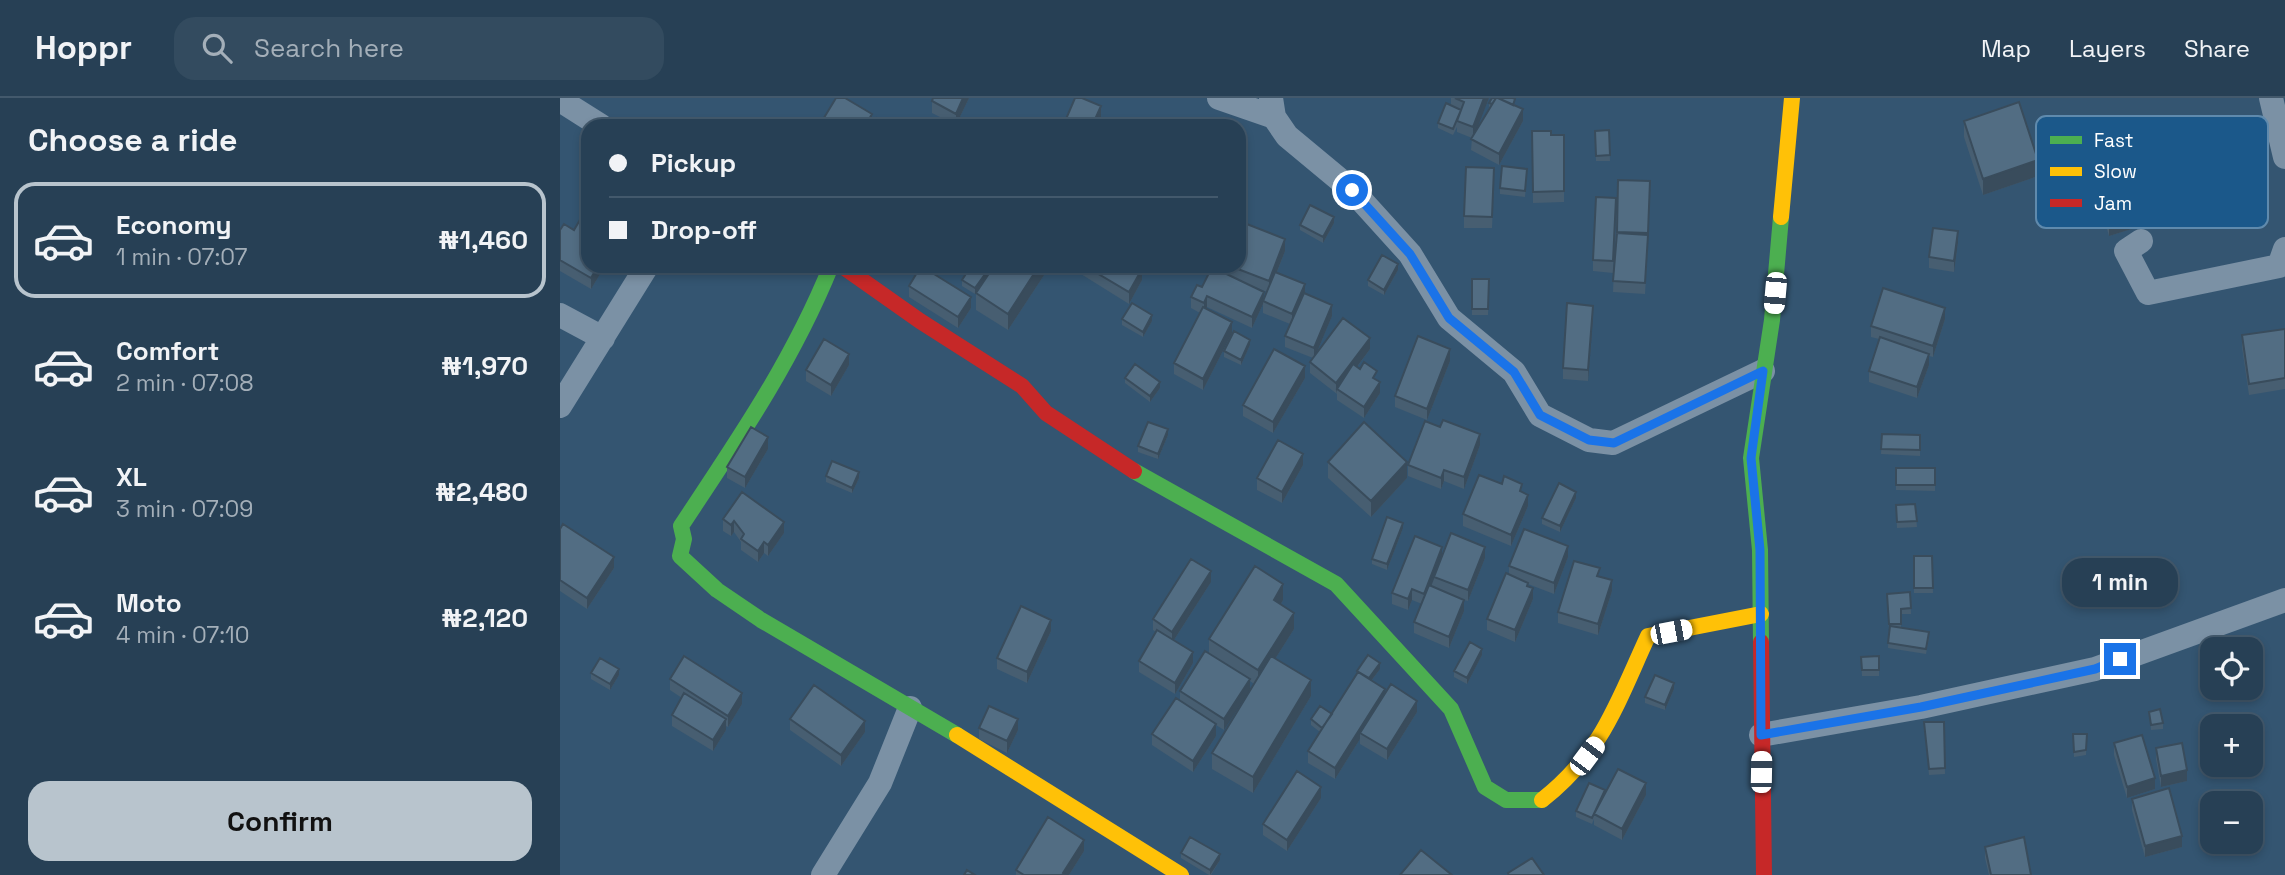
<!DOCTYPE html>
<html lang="en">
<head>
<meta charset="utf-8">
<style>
  :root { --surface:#274055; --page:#334b5f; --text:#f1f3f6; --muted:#a4afb9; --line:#43596c; --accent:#b8c4cd }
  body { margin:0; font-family:"Space Grotesk",sans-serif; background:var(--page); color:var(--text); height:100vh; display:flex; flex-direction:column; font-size:26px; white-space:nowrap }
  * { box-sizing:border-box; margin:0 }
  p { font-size:23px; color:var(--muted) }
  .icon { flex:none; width:38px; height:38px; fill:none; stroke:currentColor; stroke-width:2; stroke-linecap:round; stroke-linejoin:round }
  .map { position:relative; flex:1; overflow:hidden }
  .drawer { display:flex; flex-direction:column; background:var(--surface); width:560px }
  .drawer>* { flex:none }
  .hud { position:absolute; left:21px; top:21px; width:665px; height:154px; border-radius:21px; box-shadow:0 4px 10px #0003,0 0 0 2px var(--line); display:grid; align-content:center; height:154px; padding:0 28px; background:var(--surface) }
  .buttons { position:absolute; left:1640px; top:539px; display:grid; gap:14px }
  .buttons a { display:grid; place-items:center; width:63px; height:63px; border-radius:14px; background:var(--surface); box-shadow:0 4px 10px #0003,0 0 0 2px var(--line); font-size:35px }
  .end { position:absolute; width:32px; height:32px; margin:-16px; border:9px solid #1a73e8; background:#fff; box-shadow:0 0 0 4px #fff }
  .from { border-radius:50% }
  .bubble { position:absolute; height:49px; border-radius:21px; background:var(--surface); box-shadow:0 4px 10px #0003,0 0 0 2px var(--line); font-size:23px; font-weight:800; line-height:49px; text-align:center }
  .car { position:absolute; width:21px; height:42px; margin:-21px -10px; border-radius:9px; box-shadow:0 0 5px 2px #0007; background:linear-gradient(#fff 24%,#345 0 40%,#fff 0 76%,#345 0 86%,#fff 0) }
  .hud b { display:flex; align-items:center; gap:24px; height:66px; font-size:26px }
  .hud b+b { border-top:2px solid var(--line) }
  .hud i { width:18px; height:18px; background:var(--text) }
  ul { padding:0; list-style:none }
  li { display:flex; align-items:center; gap:21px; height:116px; margin:0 14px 10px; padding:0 14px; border:4px solid transparent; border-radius:21px }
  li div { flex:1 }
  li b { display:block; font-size:26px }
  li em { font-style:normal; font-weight:800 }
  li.current { border-color:var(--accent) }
  li>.icon { width:63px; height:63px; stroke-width:1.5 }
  h2 { padding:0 28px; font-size:32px; line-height:84px }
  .button { display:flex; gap:14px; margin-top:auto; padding:14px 28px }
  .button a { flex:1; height:80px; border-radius:21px; background:var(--accent); color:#111; font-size:28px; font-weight:800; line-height:80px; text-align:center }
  header { display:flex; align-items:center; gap:42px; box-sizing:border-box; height:98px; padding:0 35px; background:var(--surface); border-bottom:2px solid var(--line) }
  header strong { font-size:33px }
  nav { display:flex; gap:38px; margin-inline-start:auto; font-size:24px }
  .search { width:490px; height:63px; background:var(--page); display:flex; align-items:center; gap:18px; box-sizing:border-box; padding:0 24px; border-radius:21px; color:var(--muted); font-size:26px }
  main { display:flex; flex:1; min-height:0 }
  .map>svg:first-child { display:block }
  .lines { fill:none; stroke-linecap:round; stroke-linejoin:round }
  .street { stroke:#7b91a5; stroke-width:24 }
  .fast { stroke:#4caf50; stroke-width:16 }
  .slow { stroke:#ffc107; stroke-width:16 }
  .jam { stroke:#c62828; stroke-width:16 }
  .wall { fill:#475e71; fill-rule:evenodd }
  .shaded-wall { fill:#394c5c }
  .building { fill:#526d83; stroke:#394c5c; stroke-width:2 }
  .route { stroke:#1a73e8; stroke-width:9 }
  .key { fill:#1b588a; stroke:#5f8aad; stroke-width:2 }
  .key-label { font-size:19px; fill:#fff }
</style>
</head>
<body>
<header>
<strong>Hoppr</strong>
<div class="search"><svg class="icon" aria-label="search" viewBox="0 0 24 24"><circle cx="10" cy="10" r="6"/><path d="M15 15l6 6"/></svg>Search here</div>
<nav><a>Map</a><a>Layers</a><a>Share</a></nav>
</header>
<main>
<section class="drawer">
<h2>Choose a ride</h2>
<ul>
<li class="current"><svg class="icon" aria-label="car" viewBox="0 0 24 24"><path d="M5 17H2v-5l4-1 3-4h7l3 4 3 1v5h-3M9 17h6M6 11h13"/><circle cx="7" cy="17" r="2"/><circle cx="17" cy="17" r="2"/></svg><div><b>Economy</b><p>1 min · 07:07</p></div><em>₦1,460</em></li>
<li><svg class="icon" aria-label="car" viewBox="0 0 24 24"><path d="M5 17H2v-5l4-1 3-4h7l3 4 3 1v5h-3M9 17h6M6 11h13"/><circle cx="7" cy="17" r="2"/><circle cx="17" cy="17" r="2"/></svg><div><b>Comfort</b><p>2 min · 07:08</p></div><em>₦1,970</em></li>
<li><svg class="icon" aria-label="car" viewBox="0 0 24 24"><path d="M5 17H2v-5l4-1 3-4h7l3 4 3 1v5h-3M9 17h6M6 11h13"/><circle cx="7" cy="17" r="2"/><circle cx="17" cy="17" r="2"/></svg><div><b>XL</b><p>3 min · 07:09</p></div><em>₦2,480</em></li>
<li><svg class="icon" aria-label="car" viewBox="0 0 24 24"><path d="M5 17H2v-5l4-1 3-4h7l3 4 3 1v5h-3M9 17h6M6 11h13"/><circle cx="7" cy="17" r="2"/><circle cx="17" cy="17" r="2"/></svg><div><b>Moto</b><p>4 min · 07:10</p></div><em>₦2,120</em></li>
</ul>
<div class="button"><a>Confirm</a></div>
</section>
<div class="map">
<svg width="1725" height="777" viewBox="0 0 1725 777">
  <rect width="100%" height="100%" fill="#345571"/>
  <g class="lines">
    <!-- street -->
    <path class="street" d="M659 0 714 19
      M711 0 714 19 727 38 792 92 850 156 889 220 954 274 980 317 1029 342 1053 345 1203 273
      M1711 0 1725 59
      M0 2 41 28
      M1581 143 1566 153 1588 195 1719 168 1725 151
      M0 217 43 240
      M0 308 87 168
      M1201 637 1361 609 1535 571 1725 502
      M263 777 320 685 350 610"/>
    <!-- fast -->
    <path class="fast" d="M271 168C232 264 178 342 121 428L124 441 120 458 157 492 201 522 397 637
      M574 373 776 486 891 611 925 689 946 702H982
      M1201 544 1200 452 1191 360 1212 222 1221 119"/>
    <!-- slow -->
    <path class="slow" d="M1221 119 1232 0
      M397 637 621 777
      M982 702C1042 655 1057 605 1088 538L1201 516"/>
    <!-- jam -->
    <path class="jam" d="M282 168 360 223 462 288 486 315 574 373
      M1201 544 1204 777"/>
  </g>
  <!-- wall -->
  <path class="wall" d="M409 0 396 27 372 15V3Z
    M891 0H929L915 34 929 10V5L955 6V8L963 23 939 67 911 52 912 40 897 34V29L893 37 878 30V25L891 7Z
    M1404 23 1478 78 1423 97 1404 39Z
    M1049 32 1050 63H1036L1035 33Z
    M972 33 991 37H1004V104L973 105Z
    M1532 66 1578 129 1549 138 1532 77Z
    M967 77 965 99 940 96V90Z
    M934 81 932 130H904V118Z
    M1058 82 1090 83 1088 146 1085 196 1053 194Z
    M1056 111 1053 175 1033 173V162Z
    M774 125 763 145 740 132V127Z
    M0 132H14L45 168 31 191 0 173Z
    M1398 144 1394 174 1369 170V159Z
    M725 153 717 174 772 218 756 256 810 251 797 269 817 282 820 295 804 320 777 302V296L750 275V264L753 260 725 249V238L730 226 703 215V206L692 230 647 209V211L672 235 643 292 614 276V265L640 215 631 210V199L642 189 653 168H679ZM688 186 707 194 704 202Z
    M434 168H490L448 232 416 212V195Z
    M521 168H577L582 182 569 206 521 176Z
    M838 172 824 197 808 188V182Z
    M428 177 415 196 402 188V182Z
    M912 181H929L928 217H912Z
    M349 188 411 210 398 230 349 199Z
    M1033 219 1028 283 1003 281V270Z
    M562 221 592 223 583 239 562 227Z
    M1385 221 1373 259 1369 258V267L1357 300 1309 284V273L1319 241 1311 239V228Z
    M1725 231V291L1689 297 1682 249V237Z
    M690 247 681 267 664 259V253Z
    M890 263 867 322 835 309V298Z
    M289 267 271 298 246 283V272Z
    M565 280 600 290 590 304 565 285Z
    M745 280 713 335 683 318V307Z
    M1322 336 1360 337V358L1321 356Z
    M608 337 598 361 578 354V348Z
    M920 347 904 391 884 383 881 391 848 378V367Z
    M208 351 185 390 167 380V369Z
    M768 364 847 380 811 419 768 380Z
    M743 367 722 405 697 392V380Z
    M1336 370H1375V393L1336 392Z
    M266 378 299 380 292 395 266 384Z
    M962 395 968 408 951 448 903 428V416Z
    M1016 400 1000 434 982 426V420Z
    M1355 406 1357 429 1337 430 1336 407Z
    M163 421 224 435 208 458 204 455 198 464 181 452V444L174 434 171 438 163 433Z
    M843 430 827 472 812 466V461Z
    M0 431 54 470 27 511 0 493Z
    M882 458 925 460 908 503 904 502V513L889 550 854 535V524L862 506 852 502 848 512 832 506V495Z
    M1354 458H1372L1373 495H1354Z
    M1008 459 994 496 968 486 973 501 955 544 927 532V521L949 477V468Z
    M651 484 614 542 633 565 615 596 579 574V563L596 534 593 532V521Z
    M1052 493 1038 537 998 525V514Z
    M1350 494 1351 516H1341V530L1369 540 1366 556 1328 550 1329 532 1327 496Z
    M723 502 721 506 734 531 715 561 751 598 693 695 652 671V655L694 586 690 583 664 632 656 627V638L633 674 592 647V636L620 602V593L649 555V541Z
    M491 533 467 585 437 571V560Z
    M922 557 907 586 894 579V573Z
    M1319 558V578H1302L1301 559Z
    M820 571 812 582 825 595 857 614 827 662 800 646V641L775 681 748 665V653L760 634 751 627V621L772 616 797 576V573Z
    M31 575 59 577 50 592 31 581Z
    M110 581 182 606 168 629 166 628V632L153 653 112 628V617L122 600 110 592Z
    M1114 591 1105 612 1085 605V599Z
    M1589 614 1603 625V631L1591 632Z
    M230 621 305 634 281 668 230 632Z
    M1364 624H1384L1385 676 1369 677Z
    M419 630 458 632 447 655 419 641Z
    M1513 636H1527L1526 657 1514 659Z
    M1554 645 1595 691 1567 700 1554 657Z
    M1596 650 1627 683 1601 689 1596 661Z
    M1045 696 1086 697 1062 742 1034 727V721L1032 726 1016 719V713Z
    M761 700 727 753 703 737V726Z
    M1572 701 1622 749 1585 759 1572 712Z
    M1425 749 1471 777H1429L1425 760Z
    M524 753 509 777H456V772Z
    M621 755 660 762 651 777H649L621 760Z"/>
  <!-- shaded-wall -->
  <path class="shaded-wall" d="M403 0H409L396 27V16Z
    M924 0H929L913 41V29Z
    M541 8V19L537 28H532Z
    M963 11V23L939 67V56Z
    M312 16V28H305Z
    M1478 62V78L1423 97V81Z
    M1578 118V129L1549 138V127Z
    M774 119V125L763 145V139Z
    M1398 133V144L1394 174V163Z
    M725 141V153L709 194V183Z
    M838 166V172L824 197V192Z
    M38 168H45L31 191V180Z
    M479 168H490L448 232V216Z
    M582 171V182L569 206V194Z
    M428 172V177L415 196V190Z
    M745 186V197L732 227V216Z
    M704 194 703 206 692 230V219Z
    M647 198V209L644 217V205Z
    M411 199V210L398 230V219Z
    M772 207V218L754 261V250Z
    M1033 208V219L1028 283V272Z
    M1385 210V221L1373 259V248Z
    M592 217V223L583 239V234Z
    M672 224V235L643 292V281Z
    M810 240V251L779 293 777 291 776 296V285Z
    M690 242V247L681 267V262Z
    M890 251V263L867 322V311Z
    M289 256V267L271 298V287Z
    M1369 256V267L1357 300V289Z
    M745 268V280L713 335V324Z
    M600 284V290L590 304V298Z
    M820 284V295L804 320V309Z
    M608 331V337L598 361V356Z
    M920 336V347L904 391V379Z
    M208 339V351L185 390V379Z
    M743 356V367L722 405V394Z
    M847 364V380L811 419V403Z
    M884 372V383L881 391V380Z
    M299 374V380L292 395V390Z
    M1016 394V400L1000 434V428Z
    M968 397V408L951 448V437Z
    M174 423V434L171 438V427Z
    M224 424V435L208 458V447Z
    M843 425V430L827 472V466Z
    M204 444V455L198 464V453Z
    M1008 448V459L994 496V485Z
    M882 449V460L864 507V496Z
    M925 449V460L908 503V492Z
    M54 459V470L27 511V500Z
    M651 473V484L612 545V534Z
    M1052 482V493L1038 537V526Z
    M723 486V502L714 518V502Z
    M973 490V501L955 544V532Z
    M852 491V502L848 512V501Z
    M904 502V513L889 550V539Z
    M734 515V531L698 588V572Z
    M491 522V533L467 585V574Z
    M922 551V557L907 586V580Z
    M633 554V565L615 596V585Z
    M820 565V571L808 587V581Z
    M59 571V577L50 592V586Z
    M690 581V592L664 632V621Z
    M751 582V598L693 695V679Z
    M1114 585V591L1105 612V607Z
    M825 591V602L800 635V641L775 681V670Z
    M182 595V606L168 629V618Z
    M857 603V614L827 662V651Z
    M166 621V632L153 653V642Z
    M458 621V632L447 655V643Z
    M305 623V634L281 668V657Z
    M656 626V638L633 674V663Z
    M1627 672V683L1601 689V678Z
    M1595 680V691L1567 700V689Z
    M1086 685V697L1062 742V731Z
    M761 689V700L727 753V742Z
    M1622 738V749L1585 759V748Z
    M524 742V753L509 777H503V775Z
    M660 756V762L650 777V772Z"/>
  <!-- building -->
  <path class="building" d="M276 0H285L312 16 305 28H259Z
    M373 0H403L396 16 372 3Z
    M515 0H522L541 8 532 28H503Z
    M895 0H924L913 29 897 23 904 4Z
    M932 0H936L932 6 929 5Z
    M936 0H938L963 11 939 56 911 41Z
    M938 0H953L955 1 953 7Z
    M1459 4 1478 62 1423 81 1404 23Z
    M886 5 901 12 893 31 878 25Z
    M317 20 330 28H312Z
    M1049 32 1050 57 1036 58 1035 33Z
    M972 33H991V37H1004V93L973 94Z
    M942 68 967 71 965 93 940 90Z
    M906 69 934 70 932 119 904 118Z
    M1058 82 1090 83 1088 135 1057 134Z
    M1036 99 1056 100 1053 163 1033 162Z
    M750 107 774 119 763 139 740 127Z
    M28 108V168H38L31 180 0 162V132L4 126 14 132Z
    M679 123 725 141 709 183 670 168H679Z
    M1373 130 1398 133 1394 163 1369 159Z
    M1057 135 1088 137 1085 185 1053 183Z
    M822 157 838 166 824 192 808 182Z
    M361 168 411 199 398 219 349 188Z
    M411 168H422L428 172 415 190 402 182Z
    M434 168H479L448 216 416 195Z
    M525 168H577L582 171 569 194Z
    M652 169 704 194 692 219 647 198 644 205 631 199 637 187 642 189Z
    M715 174 745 186 732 216 703 203Z
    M912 181H929L928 211H912Z
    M1323 190 1385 210 1373 248 1311 228Z
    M744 195 772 207 754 250 725 238Z
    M572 205 592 217 583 234 562 221Z
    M1007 205 1033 208 1028 272 1003 270Z
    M643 209 672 224 643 281 614 265Z
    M783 220 810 240 776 285 750 264Z
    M1725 231V280L1689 286 1682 237Z
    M674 233 690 242 681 262 664 253Z
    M858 238 890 251 867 311 835 298Z
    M1320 239 1369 256 1357 289 1309 273Z
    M264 241 289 256 271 287 246 272Z
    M714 251 745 268 713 324 683 307Z
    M804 264 817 273 813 280 820 284 804 309 777 291 793 266 800 271Z
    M575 266 600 284 590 298 565 280Z
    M883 322 920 336 904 379 884 372 881 380 848 367 865 323 880 329Z
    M588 324 608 331 598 356 578 348Z
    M804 324 847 364 811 403 768 364Z
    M191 329 208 339 185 379 167 369Z
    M1322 336 1360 337V352L1321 351Z
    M718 342 743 356 722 394 697 380Z
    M272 363 299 374 292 390 266 378Z
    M1336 370H1375V387H1336Z
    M919 377 942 386 944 378 962 386 960 393 968 397 951 437 903 416Z
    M999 385 1016 394 1000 428 982 420Z
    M182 394 224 424 208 447 204 444 198 453 181 441 184 436 174 423 171 427 163 421Z
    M1355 406 1357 423 1337 424 1336 407Z
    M827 419 843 425 827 466 812 461Z
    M3 426 54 459 27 500 0 482V431Z
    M964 431 1008 448 994 485 949 468Z
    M891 435 925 449 908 492 874 479Z
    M855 438 882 449 864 496 852 491 848 501 832 495Z
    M1354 458H1372L1373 490H1354Z
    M631 461 651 473 612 534 593 521Z
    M1014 463 1040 470 1037 478 1052 482 1038 526 998 514Z
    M695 468 723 486 714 502 734 515 698 572 649 541Z
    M946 475 968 485 967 488 973 490 955 532 927 521Z
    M869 487 904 502 889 539 854 524Z
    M1350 494 1351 510 1341 511V526H1329L1327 496Z
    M461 508 491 522 467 574 437 560Z
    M1330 528 1369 534 1366 551 1328 545Z
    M597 532 633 554 615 585 579 563Z
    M910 544 922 551 907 580 894 573Z
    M645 553 690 581 664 621 620 593Z
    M808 557 820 565 809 580 797 573Z
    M124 558 182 595 168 618 110 581Z
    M711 558 751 582 693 679 652 655Z
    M1319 558V572H1302L1301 559Z
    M40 560 59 571 50 586 31 575Z
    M798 574 825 591 775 670 748 653Z
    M1095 577 1114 585 1105 607 1085 599Z
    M831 586 857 603 827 651 800 635Z
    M254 587 305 623 281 657 230 621Z
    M124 595 166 621 153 642 112 617Z
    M616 600 656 626 633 663 592 636Z
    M429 608 458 621 447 643 419 630Z
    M760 608 772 616 762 630 751 621Z
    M1600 611 1603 625 1591 627 1589 614Z
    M1364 624H1384L1385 670 1369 671Z
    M1513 636H1527L1526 652 1514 654Z
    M1582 637 1595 680 1567 689 1554 645Z
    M1622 645 1627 672 1601 678 1596 650Z
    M1058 671 1086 685 1062 731 1034 716Z
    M737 673 761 689 727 742 703 726Z
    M1029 685 1045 692 1032 720 1016 713Z
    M1609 690 1622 738 1585 748 1572 701Z
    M488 719 524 742 503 775 506 777H464L456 772Z
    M630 739 660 756 650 772 621 755Z
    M1464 739 1471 777H1431L1425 749Z
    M861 752 892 777H840Z
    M972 760 984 777H949L948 775Z
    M407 772 415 777H404Z"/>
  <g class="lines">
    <!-- route -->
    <path class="route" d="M792 92 850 156 889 220 954 274 980 317 1029 342 1054 345 1203 273 1191 360 1200 452 1201 637 1361 609 1535 571 1560 561"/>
  </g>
  <!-- legend -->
  <rect x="1476" y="18" width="232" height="112" rx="10" class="key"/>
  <rect x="1490" y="38" width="32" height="8" fill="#4caf50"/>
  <rect x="1490" y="69" width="32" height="9" fill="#ffc107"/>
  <rect x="1490" y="101" width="32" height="8" fill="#c62828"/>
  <g class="key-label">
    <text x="1534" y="49">Fast</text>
    <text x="1534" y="80">Slow</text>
    <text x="1534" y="112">Jam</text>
  </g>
</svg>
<div class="buttons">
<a><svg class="icon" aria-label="locate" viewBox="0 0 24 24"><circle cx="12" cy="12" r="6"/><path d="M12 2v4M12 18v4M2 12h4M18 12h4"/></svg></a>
<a>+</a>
<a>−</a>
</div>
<i class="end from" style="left:792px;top:92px"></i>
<i class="end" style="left:1560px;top:561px"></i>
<div class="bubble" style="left:1502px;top:460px;width:116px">1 min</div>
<i class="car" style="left:1215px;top:195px;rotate:185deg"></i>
<i class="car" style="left:1111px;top:534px;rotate:79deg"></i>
<i class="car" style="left:1027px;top:658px;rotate:37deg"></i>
<i class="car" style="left:1201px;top:674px;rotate:1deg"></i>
<div class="hud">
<b><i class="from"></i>Pickup</b>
<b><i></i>Drop-off</b>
</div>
</div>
</main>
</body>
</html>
